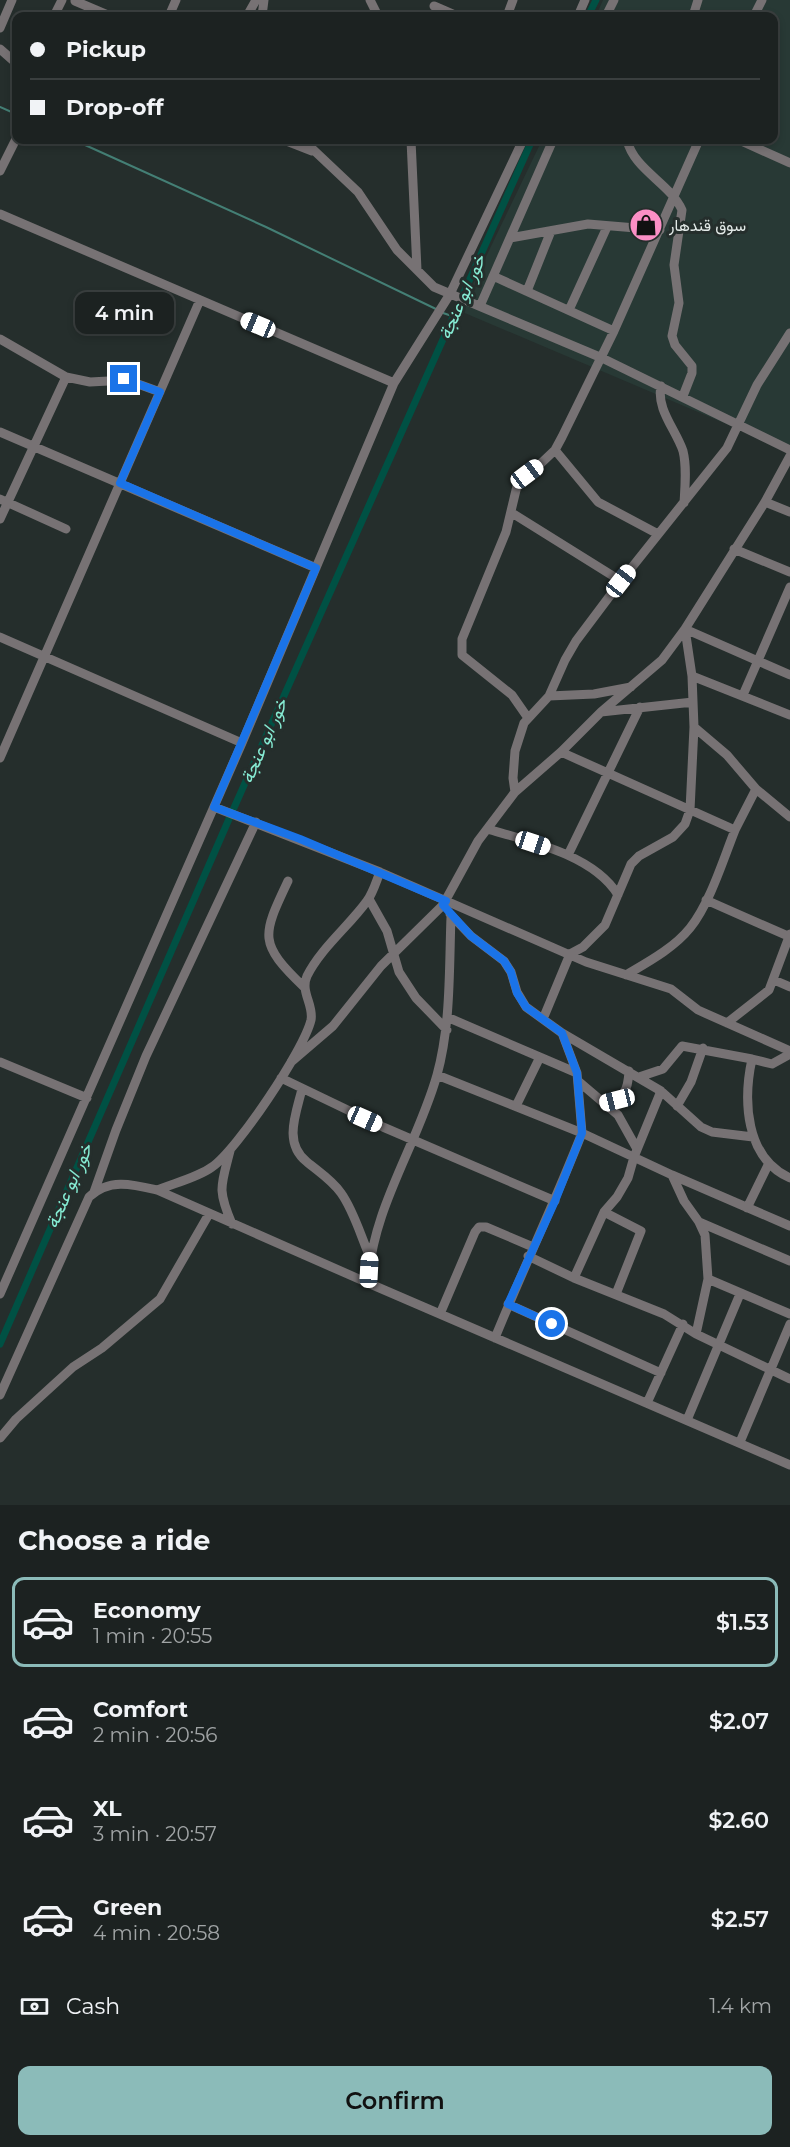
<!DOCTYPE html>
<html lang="en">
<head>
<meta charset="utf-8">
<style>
  :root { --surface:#1c2221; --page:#292f2e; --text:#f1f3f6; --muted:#a0a4a5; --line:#3a3f3f; --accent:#8bbbb9 }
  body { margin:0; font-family:Montserrat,Vazirmatn,sans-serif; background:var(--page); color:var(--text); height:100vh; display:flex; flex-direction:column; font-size:22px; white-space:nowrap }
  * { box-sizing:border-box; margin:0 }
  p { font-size:20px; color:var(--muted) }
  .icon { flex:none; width:33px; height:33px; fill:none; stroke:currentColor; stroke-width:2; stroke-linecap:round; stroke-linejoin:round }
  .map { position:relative; height:1505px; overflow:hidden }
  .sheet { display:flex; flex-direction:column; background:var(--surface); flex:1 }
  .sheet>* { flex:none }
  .banner { position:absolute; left:12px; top:12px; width:766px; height:132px; border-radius:12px; box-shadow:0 3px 9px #0003,0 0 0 2px var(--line); display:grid; align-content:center; height:132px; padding:0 18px; background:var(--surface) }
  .end { position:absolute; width:27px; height:27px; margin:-14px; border:8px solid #1a73e8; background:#fff; box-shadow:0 0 0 3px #fff }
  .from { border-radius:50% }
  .bubble { position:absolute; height:42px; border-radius:12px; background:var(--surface); box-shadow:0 3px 9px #0003,0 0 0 2px var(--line); font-size:20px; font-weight:600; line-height:42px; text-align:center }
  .car { position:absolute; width:18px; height:36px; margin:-18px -9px; border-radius:8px; box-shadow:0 0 4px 2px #0007; background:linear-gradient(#fff 24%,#345 0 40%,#fff 0 76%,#345 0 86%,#fff 0) }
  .banner b { display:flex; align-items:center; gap:21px; height:57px; font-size:22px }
  .banner b+b { border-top:2px solid var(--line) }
  .banner i { width:15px; height:15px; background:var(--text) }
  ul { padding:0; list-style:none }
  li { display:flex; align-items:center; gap:18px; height:90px; margin:0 12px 9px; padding:0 6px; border:3px solid transparent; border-radius:12px }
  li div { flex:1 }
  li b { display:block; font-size:22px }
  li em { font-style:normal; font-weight:600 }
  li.selected { border-color:var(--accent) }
  li>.icon { width:54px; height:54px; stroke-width:1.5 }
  h2 { padding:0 18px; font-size:27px; line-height:72px }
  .pay { display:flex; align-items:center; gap:15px; height:66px; padding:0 18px; font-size:22px }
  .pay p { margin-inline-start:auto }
  .action { display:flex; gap:12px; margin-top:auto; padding:12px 18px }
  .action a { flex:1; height:69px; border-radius:12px; background:var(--accent); color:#111; font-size:24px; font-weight:600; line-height:69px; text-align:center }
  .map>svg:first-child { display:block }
  .built { fill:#283935 }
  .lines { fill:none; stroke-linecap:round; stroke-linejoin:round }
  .stream { stroke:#447f75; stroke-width:2 }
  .canal { stroke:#005144; stroke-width:7 }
  .minor { stroke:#777274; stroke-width:9 }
  .route { stroke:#1a73e8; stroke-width:8 }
  .labels { text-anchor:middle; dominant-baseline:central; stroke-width:6; stroke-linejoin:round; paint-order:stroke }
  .poi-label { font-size:16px; fill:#e3eae8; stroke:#252e2c; text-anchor:start }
  .water-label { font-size:18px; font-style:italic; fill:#86ecd4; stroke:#252e2c }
</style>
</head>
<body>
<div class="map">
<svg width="790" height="1505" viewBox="0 0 790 1505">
  <rect width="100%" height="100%" fill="#252e2c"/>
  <!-- built -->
  <path class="built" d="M603 0H790V451L460 311 542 140H774V16H596Z"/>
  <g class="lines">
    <!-- stream -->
    <path class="stream" d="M0 107 16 114
      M74 140 266 227 438 310
      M443 313 452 316"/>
    <!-- canal -->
    <path class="canal" d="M588 16 596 0
      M0 1344 229 819 532 140"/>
    <!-- minor -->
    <path class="minor" d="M370 0 378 16
      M75 1 110 16
      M434 6 457 16
      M54 16 62 0
      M169 16 176 0
      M247 16 256 0
      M262 16 264 0
      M507 16 513 0
      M578 16 585 0
      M606 16 614 0
      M693 16 698 0
      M754 16 762 0
      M0 28 12 0
      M0 49 16 63
      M284 140 312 151
      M303 140 358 192 397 250 434 287 602 358 790 450
      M411 140 417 270
      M627 140C634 170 670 183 682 210L674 265 679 303 672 336 675 345 692 366V373L683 396
      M739 140 790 163
      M114 141 119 140
      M0 171 16 139
      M0 214 394 383
      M510 238 588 224 660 230
      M493 276 614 331
      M527 291 551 231
      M480 306 553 140
      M569 310 607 227
      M0 339 66 377 90 382 127 380 160 392
      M661 386C656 409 676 430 683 451 687 467 685 486 684 503
      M0 432 316 568
      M555 450 598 502 658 534
      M0 499 66 529
      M765 502 790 512
      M512 513 621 581
      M0 519 66 377
      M734 549 790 572
      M0 637 242 743
      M692 676 790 715
      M743 695 790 587
      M549 696 594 694 631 687
      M601 712 693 702
      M528 718 512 695 462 655V639L506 532 517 486 555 450 562 437 614 331 699 140
      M694 727 727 755 756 789 790 817
      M561 752 735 830C723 860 710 903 690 928 674 948 648 962 626 975
      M0 758 200 300
      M515 792 513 778 515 751 524 723 549 696 565 660 576 641 621 581 727 448 757 385 790 333
      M214 807 380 872 586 962 671 989 698 1010 790 1051
      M487 829C529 841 594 855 618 895
      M735 830 756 789
      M568 855 640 707
      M288 881C262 936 258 943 304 987
      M369 899 387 931 399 972 416 998 447 1030
      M706 900 790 937
      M774 980 790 987
      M447 1017 577 1073
      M543 1019 570 954 583 947 605 925 631 864 639 856 673 837 685 824 690 810 694 727 692 676 685 629 765 502 790 456
      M727 1023 769 990 790 934
      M562 1033 661 1091 701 1127 712 1132 753 1137
      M790 1054 772 1064 752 1059C743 1100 745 1158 790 1178
      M0 1062 87 1098
      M291 1062 333 1026 381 966 443 905 478 841 515 792 561 752 601 712 662 660 685 629 790 675
      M437 1075 582 1133 577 1073 562 1033 526 1007 517 992 511 972 504 961 471 936 450 914
      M639 1077 663 1069 682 1046 752 1059
      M281 1078 383 1127 555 1201
      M578 1081 618 1115 637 1149
      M302 1089C296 1114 283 1143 307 1162 319 1172 332 1180 341 1193 354 1211 361 1237 370 1257
      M604 1104C624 1099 628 1091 629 1071
      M516 1106 540 1057
      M677 1106 691 1082 703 1048
      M230 1151C221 1186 217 1189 232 1224
      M672 1175 790 1226
      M157 1190C174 1183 197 1178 212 1167 237 1150 304 1050 311 1020 314 1005 300 992 307 976 321 948 349 926 367 901 373 893 376 882 380 872
      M94 1192 116 1130 146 1056 256 822
      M747 1208 769 1163
      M604 1212 641 1231 616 1294
      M699 1222 790 1261
      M528 1256 574 1278 604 1212 617 1197 628 1178 634 1157 661 1091
      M574 1278 664 1314 696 1334
      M708 1279 790 1314
      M368 1283 790 1465
      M0 1294 242 743 394 383 450 294 523 140
      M508 1304 661 1373
      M440 1314 475 1232 479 1227H486L533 1247
      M495 1338C523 1269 555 1202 582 1133L672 1175 684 1201 699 1222 705 1235 708 1279 696 1334 790 1379
      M0 1395 89 1197C109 1178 132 1184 157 1190L368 1283C372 1208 417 1146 437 1075 451 1024 449 970 451 917
      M647 1403 683 1324
      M687 1420 740 1294
      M0 1438 16 1419 73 1367 102 1348 160 1299 209 1214
      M740 1442 790 1324"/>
  </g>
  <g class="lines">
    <!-- route -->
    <path class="route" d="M124 379 160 392 120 483 316 568 214 807 300 839 446 901 443 905 471 936 504 961 511 972 517 993 526 1007 562 1033 577 1073 582 1133 555 1201 508 1304 552 1324"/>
  </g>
  <!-- icons -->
  <defs>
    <symbol id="shop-disc" viewBox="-11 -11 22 22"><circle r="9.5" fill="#fb8fc5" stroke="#252e2c"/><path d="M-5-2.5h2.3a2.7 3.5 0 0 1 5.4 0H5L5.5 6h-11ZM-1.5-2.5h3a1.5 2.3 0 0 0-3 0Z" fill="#111"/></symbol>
  </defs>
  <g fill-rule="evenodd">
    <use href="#shop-disc" x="627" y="206" width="38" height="38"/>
  </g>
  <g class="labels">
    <!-- poi labels -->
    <g class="poi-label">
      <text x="669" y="225">سوق قندهار</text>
    </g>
    <!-- water labels -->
    <g class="water-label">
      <text transform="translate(462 297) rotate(-66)">خور ابو عنجة</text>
      <text transform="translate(264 741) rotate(-66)">خور ابو عنجة</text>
      <text transform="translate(69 1186) rotate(-66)">خور ابو عنجة</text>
    </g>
  </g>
</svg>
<i class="end from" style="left:552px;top:1324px"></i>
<i class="end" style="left:124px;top:379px"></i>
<div class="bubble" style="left:75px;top:292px;width:99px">4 min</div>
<i class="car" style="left:258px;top:325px;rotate:293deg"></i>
<i class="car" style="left:527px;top:474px;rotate:53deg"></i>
<i class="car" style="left:621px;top:581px;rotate:38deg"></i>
<i class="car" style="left:533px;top:843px;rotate:108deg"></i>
<i class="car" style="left:617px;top:1100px;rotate:256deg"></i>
<i class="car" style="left:365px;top:1119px;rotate:114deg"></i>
<i class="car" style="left:369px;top:1270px;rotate:3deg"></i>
<div class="banner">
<b><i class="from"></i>Pickup</b>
<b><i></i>Drop-off</b>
</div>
</div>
<section class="sheet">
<h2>Choose a ride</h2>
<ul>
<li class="selected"><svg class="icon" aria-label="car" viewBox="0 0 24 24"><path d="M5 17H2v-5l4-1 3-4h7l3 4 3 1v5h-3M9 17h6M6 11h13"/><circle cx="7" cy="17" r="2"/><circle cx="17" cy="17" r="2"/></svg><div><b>Economy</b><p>1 min · 20:55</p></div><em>$1.53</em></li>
<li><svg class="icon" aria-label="car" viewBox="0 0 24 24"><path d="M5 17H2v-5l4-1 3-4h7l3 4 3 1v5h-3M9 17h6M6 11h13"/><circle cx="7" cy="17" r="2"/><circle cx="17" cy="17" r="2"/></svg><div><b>Comfort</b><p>2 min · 20:56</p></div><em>$2.07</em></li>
<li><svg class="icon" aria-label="car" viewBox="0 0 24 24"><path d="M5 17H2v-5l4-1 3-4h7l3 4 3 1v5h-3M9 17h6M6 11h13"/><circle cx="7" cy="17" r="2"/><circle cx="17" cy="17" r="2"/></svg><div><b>XL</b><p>3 min · 20:57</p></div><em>$2.60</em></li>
<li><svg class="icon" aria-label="car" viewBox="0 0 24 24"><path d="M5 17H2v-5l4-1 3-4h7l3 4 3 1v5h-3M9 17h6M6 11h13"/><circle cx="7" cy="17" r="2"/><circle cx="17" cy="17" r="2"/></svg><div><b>Green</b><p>4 min · 20:58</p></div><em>$2.57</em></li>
</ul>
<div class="pay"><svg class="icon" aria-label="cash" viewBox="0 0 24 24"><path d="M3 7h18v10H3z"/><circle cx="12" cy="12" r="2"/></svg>Cash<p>1.4 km</p></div>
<div class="action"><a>Confirm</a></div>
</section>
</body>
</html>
